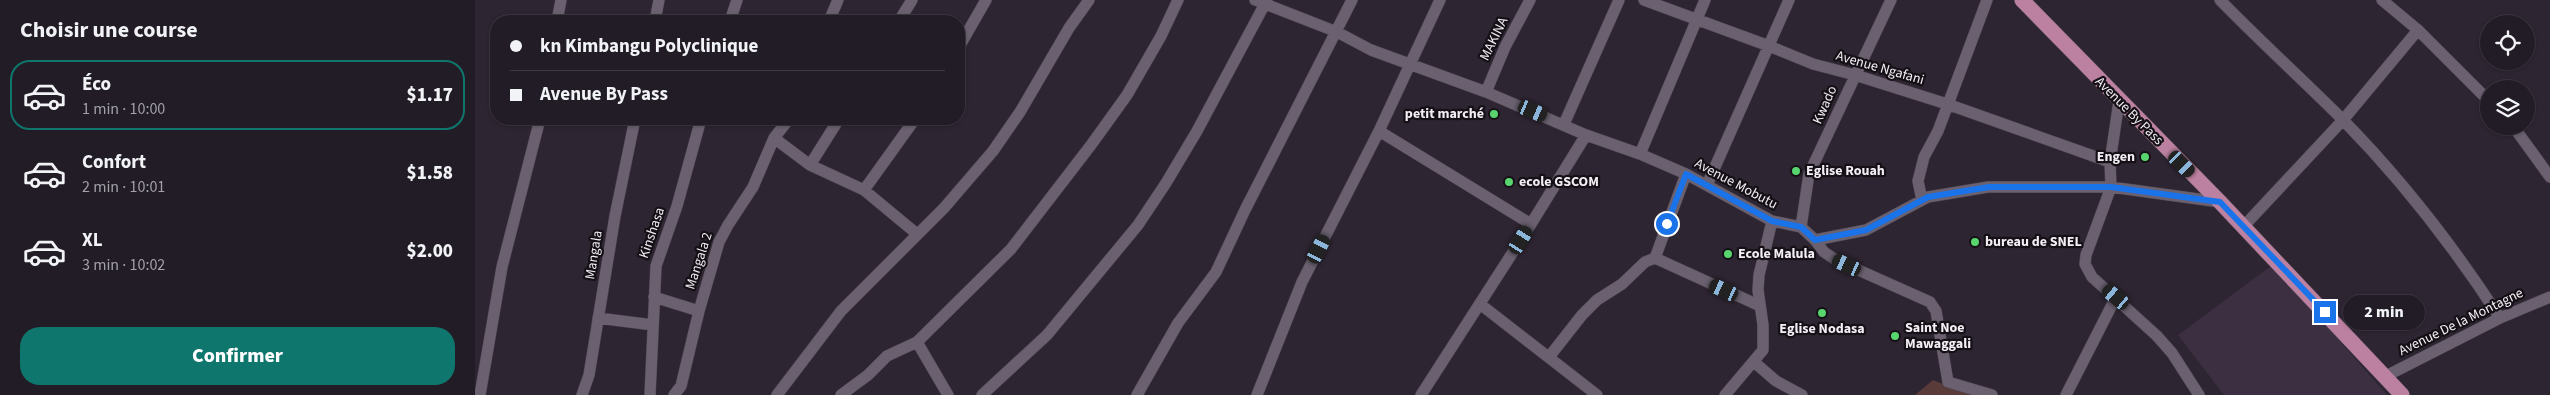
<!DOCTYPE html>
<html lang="fr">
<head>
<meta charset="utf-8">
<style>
  :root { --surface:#221c26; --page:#2e2932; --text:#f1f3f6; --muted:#a2a1a7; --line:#3f3a43; --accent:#0f766e }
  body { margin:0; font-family:"Source Sans 3",sans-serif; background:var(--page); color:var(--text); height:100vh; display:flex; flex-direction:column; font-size:19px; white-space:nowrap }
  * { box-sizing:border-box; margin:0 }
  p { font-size:16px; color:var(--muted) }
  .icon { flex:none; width:28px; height:28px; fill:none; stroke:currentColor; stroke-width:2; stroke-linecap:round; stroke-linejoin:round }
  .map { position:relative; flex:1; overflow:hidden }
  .side { display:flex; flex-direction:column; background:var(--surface); width:475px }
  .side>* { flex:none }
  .banner { position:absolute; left:15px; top:15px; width:475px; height:110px; border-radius:20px; box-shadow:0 1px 4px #0004,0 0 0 1px var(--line); display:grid; align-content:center; height:110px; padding:0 20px; background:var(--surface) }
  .controls { position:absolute; left:2005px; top:15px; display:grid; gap:10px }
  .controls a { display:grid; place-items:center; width:55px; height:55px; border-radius:50%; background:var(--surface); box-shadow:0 1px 4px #0004,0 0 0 1px var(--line); font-size:25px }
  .end { position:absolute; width:22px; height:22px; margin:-11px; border:6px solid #1a73e8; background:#fff; box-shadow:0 0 0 2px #fff }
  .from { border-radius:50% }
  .bubble { position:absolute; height:35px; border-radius:18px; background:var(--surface); box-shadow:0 1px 4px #0004,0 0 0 1px var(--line); font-size:16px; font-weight:800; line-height:35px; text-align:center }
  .car { position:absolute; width:15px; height:30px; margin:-15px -8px; border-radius:6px; box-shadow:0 0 4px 1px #0007; background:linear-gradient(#222 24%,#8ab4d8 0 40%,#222 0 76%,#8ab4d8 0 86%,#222 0) }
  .banner b { display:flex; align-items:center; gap:18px; height:48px; font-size:19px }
  .banner b+b { border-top:1px solid var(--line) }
  .banner i { width:12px; height:12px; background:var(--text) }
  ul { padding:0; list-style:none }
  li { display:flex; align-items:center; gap:15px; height:70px; margin:0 10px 8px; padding:0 10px; border:2px solid transparent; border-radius:20px }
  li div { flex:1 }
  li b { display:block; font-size:19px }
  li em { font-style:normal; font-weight:800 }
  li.selected { border-color:var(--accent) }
  li>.icon { width:45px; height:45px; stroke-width:1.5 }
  h2 { padding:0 20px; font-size:22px; line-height:60px }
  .button { display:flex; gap:10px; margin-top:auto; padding:10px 20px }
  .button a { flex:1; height:58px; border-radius:20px; background:var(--accent); color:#fff; font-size:20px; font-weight:800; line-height:58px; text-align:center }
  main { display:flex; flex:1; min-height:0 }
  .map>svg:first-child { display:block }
  .built { fill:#3c2f41 }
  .green { fill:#593b3a }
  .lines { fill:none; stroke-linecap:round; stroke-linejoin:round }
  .minor-casing { stroke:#4b444e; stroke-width:12 }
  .trunk-casing { stroke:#4b444e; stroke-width:16 }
  .minor { stroke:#6a606f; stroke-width:11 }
  .trunk { stroke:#bc81a0; stroke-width:15 }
  .route { stroke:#1a73e8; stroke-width:6 }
  .poi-dot { fill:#58d56f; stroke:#141015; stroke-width:2 }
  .labels { text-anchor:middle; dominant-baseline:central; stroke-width:4.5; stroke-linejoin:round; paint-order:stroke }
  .street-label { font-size:14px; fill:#f3eef6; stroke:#141015 }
  .poi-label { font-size:14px; font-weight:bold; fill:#f3eef6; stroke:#141015; text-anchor:start }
</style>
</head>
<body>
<main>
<section class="side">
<h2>Choisir une course</h2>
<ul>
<li class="selected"><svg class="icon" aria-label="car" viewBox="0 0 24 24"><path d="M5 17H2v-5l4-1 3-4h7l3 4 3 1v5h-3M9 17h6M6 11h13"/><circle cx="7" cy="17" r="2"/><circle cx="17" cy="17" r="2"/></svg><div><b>Éco</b><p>1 min · 10:00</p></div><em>$1.17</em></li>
<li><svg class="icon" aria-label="car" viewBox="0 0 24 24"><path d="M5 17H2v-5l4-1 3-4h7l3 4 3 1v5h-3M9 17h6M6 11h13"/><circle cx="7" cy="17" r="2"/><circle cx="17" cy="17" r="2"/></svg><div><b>Confort</b><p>2 min · 10:01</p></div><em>$1.58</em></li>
<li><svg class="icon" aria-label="car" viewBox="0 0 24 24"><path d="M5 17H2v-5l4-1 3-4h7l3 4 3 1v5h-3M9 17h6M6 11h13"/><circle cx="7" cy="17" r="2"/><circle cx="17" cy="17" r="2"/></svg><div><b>XL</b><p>3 min · 10:02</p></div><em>$2.00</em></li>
</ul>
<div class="button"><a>Confirmer</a></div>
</section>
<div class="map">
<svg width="2075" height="395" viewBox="0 0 2075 395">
  <rect width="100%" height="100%" fill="#2e2532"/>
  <!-- built -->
  <path class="built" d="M1796 266 1814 283 1912 395H1749L1703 335Z"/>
  <!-- green -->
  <path class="green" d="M1458 380 1497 395H1440Z"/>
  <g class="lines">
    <defs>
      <path id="minor" d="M780 0 862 32 896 50 1011 92 1111 135 1165 154 1211 174 1297 221 1326 227 1340 240 1391 230 1453 197 1513 187H1636L1745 202
        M1169 0 1294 46 1338 64 1380 75 1472 104 1635 162
        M1745 0C1785 41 1827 79 1867 119 1927 180 1979 247 2025 318
        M1907 0 1943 30 2014 101
        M82 21 86 0
        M180 21 184 0
        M255 21 262 0
        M354 21 363 0
        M424 21 437 0
        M484 47 511 0
        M1011 92 1030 47 1055 0
        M1644 101 1635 162 1636 187 1611 255 1610 264 1617 277 1682 336 1697 353 1724 395
        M1089 124 1144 0
        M2038 126 2075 177
        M904 131 1056 224
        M299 138 335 165 389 190 442 234
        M1165 154 1230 0
        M335 165 364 119
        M1232 185 1314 0
        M389 190 440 119
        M1447 200 1443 181 1449 157 1463 131 1512 0
        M1326 227 1334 174 1416 0
        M1768 227 1868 120 1943 30
        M1340 240 1349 252 1361 260 1455 302 1461 311 1473 382 1517 395
        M1180 258 1283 305
        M179 297 224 311
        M1005 304 1122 395
        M123 318 178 325
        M442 342 473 395
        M1074 357 1107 315 1122 300 1147 284 1170 262 1180 258 1211 174
        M1279 362 1301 381 1327 395
        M1911 376 2025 318 2075 297
        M5 395 27 267 65 119
        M107 395 114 375 140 216 160 119
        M175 395 181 266 202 206 226 119
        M199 395 206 386 224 311 244 242 253 225 278 187 299 138 314 119
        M302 395 366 311 469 208 518 151 545 112 594 28 614 0
        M366 395 393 375 412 356 442 342 536 249 616 145 652 95 686 36 703 0
        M507 395 572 335 663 225 691 183 722 131 792 0
        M662 395 703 323 741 272 770 210 877 0
        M782 395 827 282 904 131 965 0
        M946 395 1056 224 1111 135
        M1250 395 1288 350V325L1283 290 1284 275 1297 221
        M1591 395 1641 297"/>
      <path id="trunk" d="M1547 0 1745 202 1927 395"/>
    </defs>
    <!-- minor casing -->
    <use href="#minor" class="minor-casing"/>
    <!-- trunk casing -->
    <use href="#trunk" class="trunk-casing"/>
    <!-- minor -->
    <use href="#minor" class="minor"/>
    <!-- trunk -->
    <use href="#trunk" class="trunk"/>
  </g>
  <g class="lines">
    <!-- route -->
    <path class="route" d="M1192 224 1211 174 1297 221 1326 227 1340 240 1391 230 1453 197 1514 187H1636L1745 202 1850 312"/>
  </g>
  <!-- markers -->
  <g class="poi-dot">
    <circle cx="1019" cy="114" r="5"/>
    <circle cx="1670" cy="157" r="5"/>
    <circle cx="1321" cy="171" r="5"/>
    <circle cx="1034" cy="182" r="5"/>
    <circle cx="1500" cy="242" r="5"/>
    <circle cx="1253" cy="254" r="5"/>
    <circle cx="1347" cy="313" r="5"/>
    <circle cx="1420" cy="336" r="5"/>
  </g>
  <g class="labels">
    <!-- street labels -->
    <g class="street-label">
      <text transform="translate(1019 39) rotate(-64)">MAKINA</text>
      <text transform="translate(1405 68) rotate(16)">Avenue Ngafani</text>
      <text transform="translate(1350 105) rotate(-66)">Kwado</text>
      <text transform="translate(1654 111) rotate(45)">Avenue By Pass</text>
      <text transform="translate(1261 184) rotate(28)">Avenue Mobutu</text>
      <text transform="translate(177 233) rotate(-71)">Kinshasa</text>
      <text transform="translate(119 255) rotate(-81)">Mangala</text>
      <text transform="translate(224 261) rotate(-72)">Mangala 2</text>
      <text transform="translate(1986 322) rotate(-26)">Avenue De la Montagne</text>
    </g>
    <!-- poi labels -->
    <g class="poi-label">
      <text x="1009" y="114" text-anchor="end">petit marché</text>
      <text x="1660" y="157" text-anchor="end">Engen</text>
      <text x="1331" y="171">Eglise Rouah</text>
      <text x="1044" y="182">ecole GSCOM</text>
      <text x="1510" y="242">bureau de SNEL</text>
      <text x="1263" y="254">Ecole Malula</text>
      <text x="1430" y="328">Saint Noe<tspan x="1430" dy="16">Mawaggali</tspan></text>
      <text x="1347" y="329" text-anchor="middle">Eglise Nodasa</text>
    </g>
  </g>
</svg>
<div class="controls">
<a><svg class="icon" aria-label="locate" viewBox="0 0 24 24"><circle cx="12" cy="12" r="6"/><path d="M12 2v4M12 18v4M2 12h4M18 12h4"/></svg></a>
<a><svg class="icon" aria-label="layers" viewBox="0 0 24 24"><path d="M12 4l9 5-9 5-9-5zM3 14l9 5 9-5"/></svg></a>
</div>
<i class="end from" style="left:1192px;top:224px"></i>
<i class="end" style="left:1850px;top:312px"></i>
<div class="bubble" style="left:1868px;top:295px;width:82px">2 min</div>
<i class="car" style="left:1058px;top:111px;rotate:113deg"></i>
<i class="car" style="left:1707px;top:164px;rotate:135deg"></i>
<i class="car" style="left:1046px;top:240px;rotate:32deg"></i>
<i class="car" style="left:844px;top:249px;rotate:27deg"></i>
<i class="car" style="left:1372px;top:265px;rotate:295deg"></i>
<i class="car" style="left:1249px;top:290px;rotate:295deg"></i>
<i class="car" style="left:1641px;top:297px;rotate:310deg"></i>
<div class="banner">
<b><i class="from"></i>kn Kimbangu Polyclinique</b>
<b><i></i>Avenue By Pass</b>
</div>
</div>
</main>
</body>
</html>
